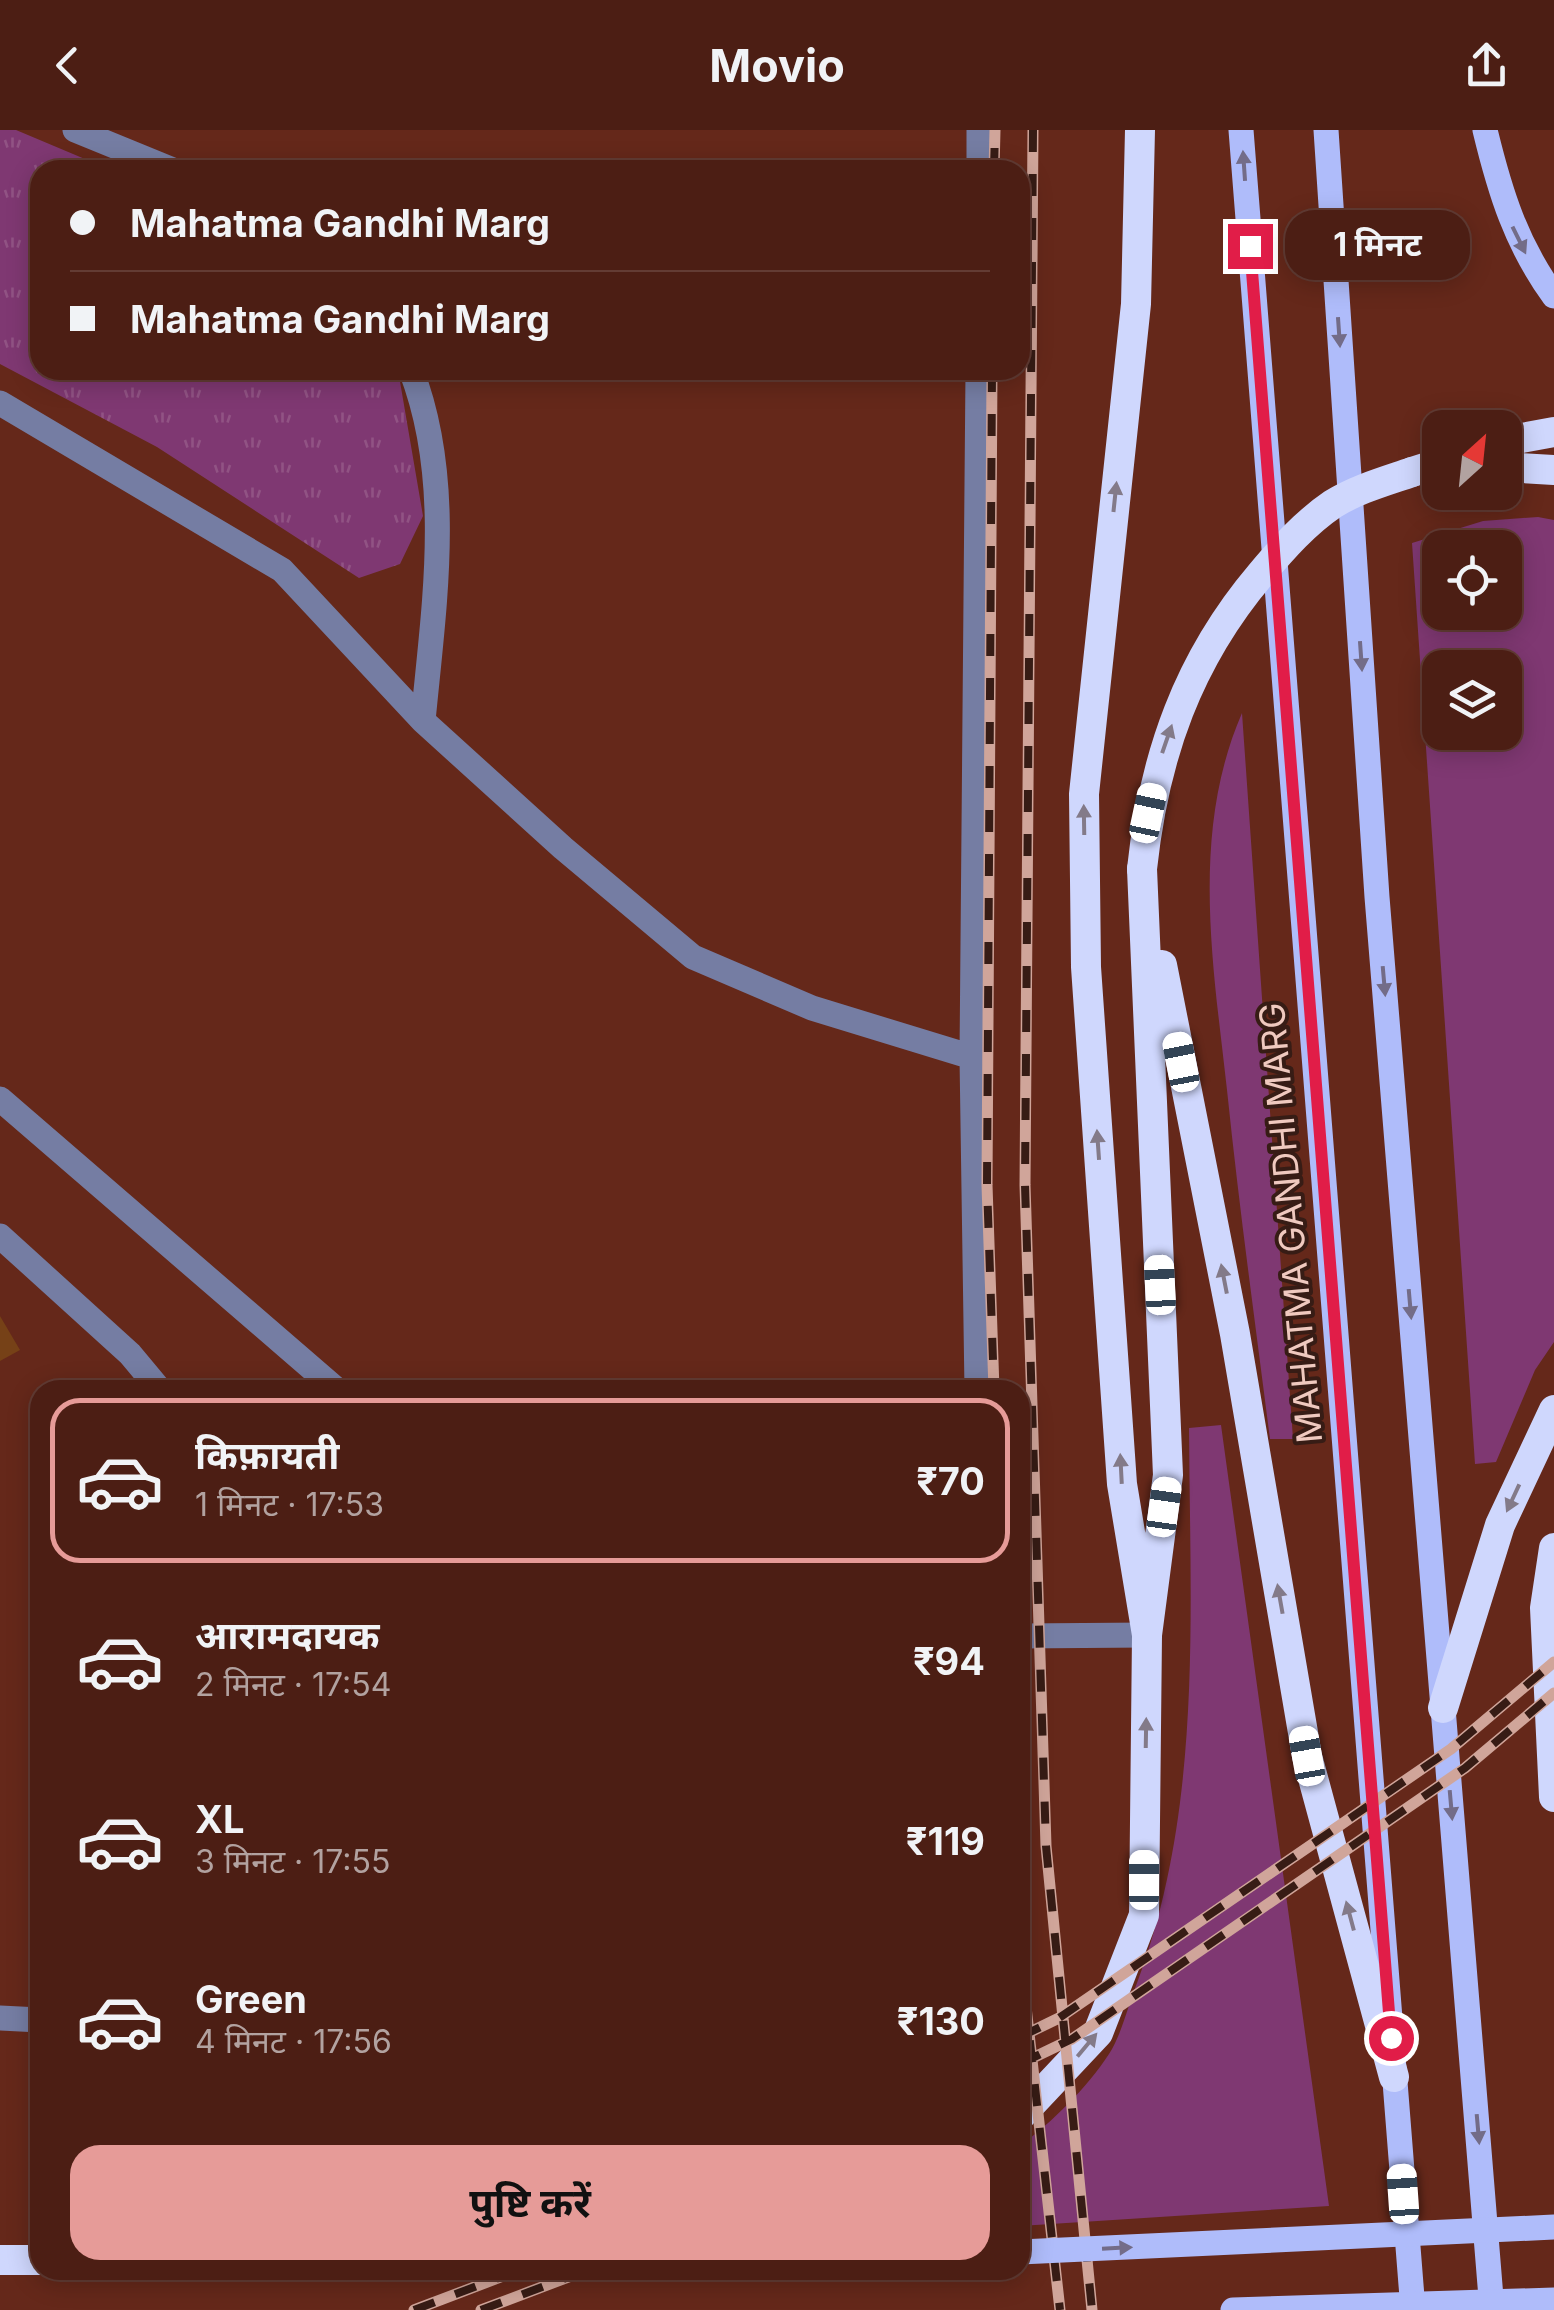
<!DOCTYPE html>
<html lang="hi">
<head>
<meta charset="utf-8">
<style>
  :root { --surface:#4c1e14; --page:#562b22; --text:#f1f3f6; --muted:#b2a2a0; --line:#633c34; --accent:#e69b98 }
  body { margin:0; font-family:Inter,"Noto Sans Devanagari",sans-serif; background:var(--page); color:var(--text); height:100vh; display:flex; flex-direction:column; font-size:38px; white-space:nowrap }
  * { box-sizing:border-box; margin:0 }
  p { font-size:32px; color:var(--muted) }
  .icon { flex:none; width:55px; height:55px; fill:none; stroke:currentColor; stroke-width:2; stroke-linecap:round; stroke-linejoin:round }
  .map { position:relative; flex:1; overflow:hidden }
  .panel { position:absolute; left:30px; top:1250px; width:1000px; height:900px; display:flex; flex-direction:column; background:var(--surface); border-radius:30px; box-shadow:0 5px 25px #0003,0 0 0 2px var(--line) }
  .panel>* { flex:none }
  .top-card { position:absolute; left:30px; top:30px; width:1000px; height:220px; border-radius:30px; box-shadow:0 5px 25px #0003,0 0 0 2px var(--line); display:grid; align-content:center; height:220px; padding:0 40px; background:var(--surface) }
  .needle { width:65px; rotate:27deg }
  .fabs { position:absolute; left:1422px; top:280px; display:grid; gap:20px }
  .fabs a { display:grid; place-items:center; width:100px; height:100px; border-radius:20px; background:var(--surface); box-shadow:0 5px 25px #0003,0 0 0 2px var(--line); font-size:50px }
  .end { position:absolute; width:45px; height:45px; margin:-22px; border:12px solid #e11d48; background:#fff; box-shadow:0 0 0 5px #fff }
  .from { border-radius:50% }
  .bubble { position:absolute; height:70px; border-radius:30px; background:var(--surface); box-shadow:0 5px 25px #0003,0 0 0 2px var(--line); font-size:32px; font-weight:700; line-height:70px; text-align:center }
  .car { position:absolute; width:30px; height:60px; margin:-30px -15px; border-radius:12px; box-shadow:0 0 8px 2px #0007; background:linear-gradient(#fff 24%,#345 0 40%,#fff 0 76%,#345 0 86%,#fff 0) }
  .top-card b { display:flex; align-items:center; gap:35px; height:95px; font-size:38px }
  .top-card b+b { border-top:2px solid var(--line) }
  .top-card i { width:25px; height:25px; background:var(--text) }
  ul { padding:18px 0 0; list-style:none }
  li { display:flex; align-items:center; gap:30px; height:165px; margin:0 20px 15px; padding:0 20px; border:5px solid transparent; border-radius:30px }
  li div { flex:1 }
  li b { display:block; font-size:38px }
  li em { font-style:normal; font-weight:700 }
  li.selected { border-color:var(--accent) }
  li>.icon { width:90px; height:90px; stroke-width:1.5 }
  .button { display:flex; gap:20px; margin-top:auto; padding:20px 40px }
  .button a { flex:1; height:115px; border-radius:30px; background:var(--accent); color:#111; font-size:40px; font-weight:700; line-height:115px; text-align:center }
  header { display:flex; justify-content:space-between; align-items:center; height:130px; padding:0 40px; background:var(--surface); font-size:45px; font-weight:700 }
  .map>svg:first-child { display:block }
  .grass { fill:#7f3872; fill-rule:evenodd }
  .park { fill:url(#park-tufts) }
  .building { fill:#764117 }
  .lines { fill:none; stroke-linecap:round; stroke-linejoin:round }
  .minor { stroke:#757da3; stroke-width:25 }
  .major { stroke:#afbcfa; stroke-width:25 }
  .highway { stroke:#cfd7fd; stroke-width:30 }
  .rail-casing { stroke:#d0a59a; stroke-width:11 }
  .rail { stroke:#371c15; stroke-width:8; stroke-dasharray:22; stroke-linecap:butt }
  .major-bridge { stroke:#afbcfa; stroke-width:25 }
  .highway-bridge { stroke:#cfd7fd; stroke-width:30 }
  .oneway { fill:#736c88 }
  .oneway2 { fill:#837a89 }
  .route { stroke:#e11d48; stroke-width:12 }
  .labels { text-anchor:middle; dominant-baseline:central; stroke-width:8; stroke-linejoin:round; paint-order:stroke }
  .street-label { font-size:35px; fill:#efc9bf; stroke:#371c15 }
</style>
</head>
<body>
<header><svg class="icon" aria-label="back" viewBox="0 0 24 24"><path d="M15 5l-7 7 7 7"/></svg>Movio<svg class="icon" aria-label="share" viewBox="0 0 24 24"><path d="M12 15V3M7 8l5-5 5 5M5 13v7h14v-7"/></svg></header>
<div class="map">
<svg width="1554" height="2180" viewBox="0 0 1554 2180">
  <defs>
    <pattern id="park-tufts" width="24" height="20" patternUnits="userSpaceOnUse" patternTransform="scale(2.5)"><rect width="24" height="20" fill="#7f3872"/><path d="M3 7l-1-3M5 7V3M7 7l1-3M15 17l-1-3M17 17v-4M19 17l1-3" fill="none" stroke="#915384"/></pattern>
  </defs>
  <rect width="100%" height="100%" fill="#65281a"/>
  <!-- grass -->
  <path class="grass" d="M1538 387 1554 390V1212L1535 1240 1496 1332 1475 1334 1412 413 1483 391ZM1440 418H1505V482H1440ZM1440 538H1505V602H1440Z
    M1242 583 1293 1309H1270C1255 1192 1239 1076 1227 960 1213 834 1190 703 1242 583Z
    M1221 1295 1329 2076 1020 2096V2016C1052 1992 1087 1958 1109 1924 1122 1904 1128 1875 1137 1853 1203 1677 1190 1484 1189 1298Z"/>
  <!-- park -->
  <path class="park" d="M0 0H16L111 40H40V240H398L423 386 400 434 359 448 157 317 0 234Z"/>
  <!-- building -->
  <path class="building" d="M0 1186 20 1220 0 1231Z"/>
  <g class="lines">
    <!-- minor -->
    <path class="minor" d="M75 0 173 40
      M979 40V0
      M411 240C454 351 434 475 423 591
      M0 273 282 440 423 591 563 718 693 827 812 878 972 927
      M0 969 337 1260
      M0 1106 130 1224 160 1260
      M977 1260 972 927 978 240
      M1020 1506 1147 1505
      M0 1888 40 1890"/>
    <!-- major -->
    <path class="major" d="M1241 0 1413 2180
      M1326 0 1377 767 1492 2180
      M1485 0C1500 62 1516 114 1554 166"/>
    <!-- highway -->
    <path class="highway" d="M1140 0 1136 174 1084 664 1086 837 1122 1354 1147 1505
      M1505 311 1554 302
      M1505 337 1554 340
      M1412 342 1440 333
      M1162 835 1235 1204 1307 1626 1394 1947
      M1554 1418 1545 1478 1554 1667
      M1443 1578 1500 1395 1554 1280
      M1020 1986 1098 1903 1144 1785 1147 1505 1168 1345 1142 739
      M0 2130H40"/>
    <defs>
      <path id="rail" d="M1033 0 1025 1055 1046 1716 1092 2180
        M994 40 995 0
        M992 240 987 1055 994 1260
        M1020 1823 1060 2180
        M1020 1907 1059 1888 1451 1619 1554 1532
        M1020 1934 1072 1909 1465 1638 1554 1563
        M414 2180 519 2140
        M481 2180 587 2140"/>
    </defs>
    <!-- rail casing -->
    <use href="#rail" class="rail-casing"/>
    <!-- rail -->
    <use href="#rail" class="rail"/>
    <!-- major-bridge -->
    <path class="major-bridge" d="M1020 2122 1554 2097
      M1233 2180 1554 2170"/>
    <!-- highway-bridge -->
    <path class="highway-bridge" d="M1142 739C1154 626 1188 530 1261 444 1283 418 1305 393 1333 374 1357 359 1386 351 1412 342"/>
  </g>
  <!-- one-way arrows -->
  <defs><path id="oneway-solid" d="M-6-.8H1V-3.2L6.5 0L1 3.2V.8H-6Z" transform="scale(2.5)"/></defs>
  <g class="oneway">
    <use href="#oneway-solid" transform="translate(1244 36) rotate(-94)"/>
    <use href="#oneway-solid" transform="translate(1519 110) rotate(64)"/>
    <use href="#oneway-solid" transform="translate(1339 202) rotate(86)"/>
    <use href="#oneway-solid" transform="translate(1361 526) rotate(86)"/>
    <use href="#oneway-solid" transform="translate(1384 851) rotate(85)"/>
    <use href="#oneway-solid" transform="translate(1410 1174) rotate(85)"/>
    <use href="#oneway-solid" transform="translate(1451 1675) rotate(85)"/>
    <use href="#oneway-solid" transform="translate(1478 1999) rotate(85)"/>
    <use href="#oneway-solid" transform="translate(1117 2118) rotate(-3)"/>
  </g>
  <g class="oneway2">
    <use href="#oneway-solid" transform="translate(1115 367) rotate(-84)"/>
    <use href="#oneway-solid" transform="translate(1167 609) rotate(-71)"/>
    <use href="#oneway-solid" transform="translate(1084 690) rotate(-91)"/>
    <use href="#oneway-solid" transform="translate(1098 1015) rotate(-94)"/>
    <use href="#oneway-solid" transform="translate(1224 1149) rotate(-101)"/>
    <use href="#oneway-solid" transform="translate(1121 1339) rotate(-93)"/>
    <use href="#oneway-solid" transform="translate(1513 1368) rotate(115)"/>
    <use href="#oneway-solid" transform="translate(1280 1469) rotate(-100)"/>
    <use href="#oneway-solid" transform="translate(1146 1603) rotate(-89)"/>
    <use href="#oneway-solid" transform="translate(1350 1786) rotate(-105)"/>
    <use href="#oneway-solid" transform="translate(1087 1915) rotate(-50)"/>
  </g>
  <g class="lines">
    <!-- route -->
    <path class="route" d="M1250 116 1391 1908"/>
  </g>
  <g class="labels">
    <!-- street labels -->
    <g class="street-label">
      <text transform="translate(1290 1093) rotate(-95)">MAHATMA GANDHI MARG</text>
    </g>
  </g>
</svg>
<div class="fabs">
<a><svg class="needle" viewBox="-14 -14 28 28"><path d="M0-13l5 13h-10z" fill="#e53935"/><path d="M0 13l5-13h-10z" fill="#b2a2a0"/></svg></a>
<a><svg class="icon" aria-label="locate" viewBox="0 0 24 24"><circle cx="12" cy="12" r="6"/><path d="M12 2v4M12 18v4M2 12h4M18 12h4"/></svg></a>
<a><svg class="icon" aria-label="layers" viewBox="0 0 24 24"><path d="M12 4l9 5-9 5-9-5zM3 14l9 5 9-5"/></svg></a>
</div>
<i class="end from" style="left:1391px;top:1908px"></i>
<i class="end" style="left:1250px;top:116px"></i>
<div class="bubble" style="left:1285px;top:80px;width:185px">1 मिनट</div>
<i class="car" style="left:1148px;top:683px;rotate:12deg"></i>
<i class="car" style="left:1181px;top:932px;rotate:349deg"></i>
<i class="car" style="left:1160px;top:1155px;rotate:357deg"></i>
<i class="car" style="left:1164px;top:1377px;rotate:8deg"></i>
<i class="car" style="left:1307px;top:1626px;rotate:350deg"></i>
<i class="car" style="left:1144px;top:1750px;rotate:0deg"></i>
<i class="car" style="left:1403px;top:2064px;rotate:356deg"></i>
<div class="top-card">
<b><i class="from"></i>Mahatma Gandhi Marg</b>
<b><i></i>Mahatma Gandhi Marg</b>
</div>
<section class="panel">
<ul>
<li class="selected"><svg class="icon" aria-label="car" viewBox="0 0 24 24"><path d="M5 17H2v-5l4-1 3-4h7l3 4 3 1v5h-3M9 17h6M6 11h13"/><circle cx="7" cy="17" r="2"/><circle cx="17" cy="17" r="2"/></svg><div><b>किफ़ायती</b><p>1 मिनट · 17:53</p></div><em>₹70</em></li>
<li><svg class="icon" aria-label="car" viewBox="0 0 24 24"><path d="M5 17H2v-5l4-1 3-4h7l3 4 3 1v5h-3M9 17h6M6 11h13"/><circle cx="7" cy="17" r="2"/><circle cx="17" cy="17" r="2"/></svg><div><b>आरामदायक</b><p>2 मिनट · 17:54</p></div><em>₹94</em></li>
<li><svg class="icon" aria-label="car" viewBox="0 0 24 24"><path d="M5 17H2v-5l4-1 3-4h7l3 4 3 1v5h-3M9 17h6M6 11h13"/><circle cx="7" cy="17" r="2"/><circle cx="17" cy="17" r="2"/></svg><div><b>XL</b><p>3 मिनट · 17:55</p></div><em>₹119</em></li>
<li><svg class="icon" aria-label="car" viewBox="0 0 24 24"><path d="M5 17H2v-5l4-1 3-4h7l3 4 3 1v5h-3M9 17h6M6 11h13"/><circle cx="7" cy="17" r="2"/><circle cx="17" cy="17" r="2"/></svg><div><b>Green</b><p>4 मिनट · 17:56</p></div><em>₹130</em></li>
</ul>
<div class="button"><a>पुष्टि करें</a></div>
</section>
</div>
</body>
</html>
